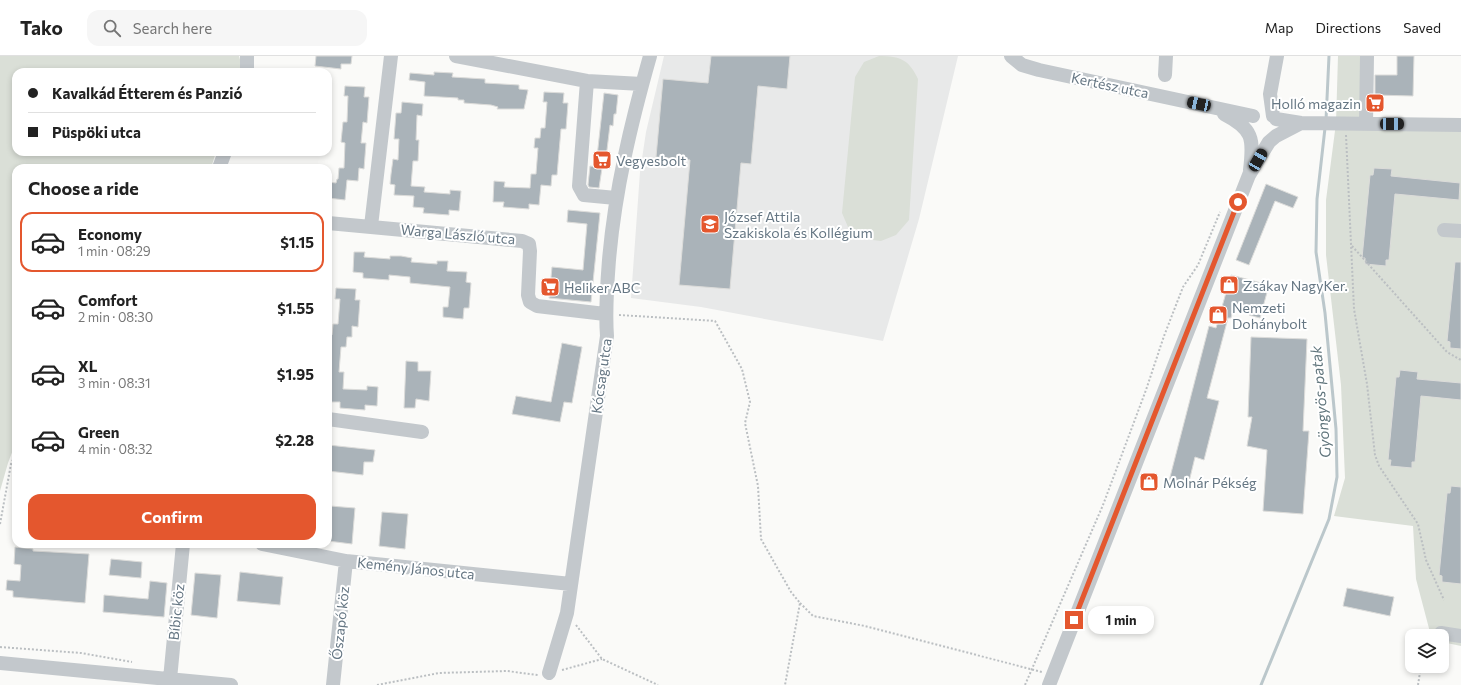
<!DOCTYPE html>
<html lang="en">
<head>
<meta charset="utf-8">
<style>
  :root { --surface:#fff; --page:#f6f6f6; --text:#222; --muted:#767676; --line:#e0e0e0; --accent:#e4572e }
  body { margin:0; font-family:Commissioner,sans-serif; background:var(--page); color:var(--text); height:100vh; display:flex; flex-direction:column; font-size:15px; white-space:nowrap }
  * { box-sizing:border-box; margin:0 }
  p { font-size:13px; color:var(--muted) }
  .icon { flex:none; width:22px; height:22px; fill:none; stroke:currentColor; stroke-width:2; stroke-linecap:round; stroke-linejoin:round }
  .map { position:relative; flex:1; overflow:hidden }
  .details { position:absolute; left:12px; top:108px; width:320px; height:384px; display:flex; flex-direction:column; background:var(--surface); border-radius:12px; box-shadow:0 2px 6px #0003 }
  .details>* { flex:none }
  .hud { position:absolute; left:12px; top:12px; width:320px; height:88px; border-radius:12px; box-shadow:0 2px 6px #0003; display:grid; align-content:center; height:88px; padding:0 16px; background:var(--surface) }
  .fabs { position:absolute; left:1405px; top:573px; display:grid; gap:8px }
  .fabs a { display:grid; place-items:center; width:44px; height:44px; border-radius:8px; background:var(--surface); box-shadow:0 2px 6px #0003; font-size:20px }
  .end { position:absolute; width:18px; height:18px; margin:-9px; border:5px solid #e4572e; background:#fff; box-shadow:0 0 0 2px #fff }
  .from { border-radius:50% }
  .bubble { position:absolute; height:28px; border-radius:12px; background:var(--surface); box-shadow:0 2px 6px #0003; font-size:13px; font-weight:700; line-height:28px; text-align:center }
  .car { position:absolute; width:12px; height:24px; margin:-12px -6px; border-radius:5px; box-shadow:0 0 3px 1px #0007; background:linear-gradient(#222 24%,#8ab4d8 0 40%,#222 0 76%,#8ab4d8 0 86%,#222 0) }
  .hud b { display:flex; align-items:center; gap:14px; height:38px; font-size:15px }
  .hud b+b { border-top:1px solid var(--line) }
  .hud i { width:10px; height:10px; background:var(--text) }
  ul { padding:0; list-style:none }
  li { display:flex; align-items:center; gap:12px; height:60px; margin:0 8px 6px; padding:0 8px; border:2px solid transparent; border-radius:12px }
  li div { flex:1 }
  li b { display:block; font-size:15px }
  li em { font-style:normal; font-weight:700 }
  li.selected { border-color:var(--accent) }
  li>.icon { width:36px; height:36px; stroke-width:1.5 }
  h2 { padding:0 16px; font-size:18px; line-height:48px }
  .primary-button { display:flex; gap:8px; margin-top:auto; padding:8px 16px }
  .primary-button a { flex:1; height:46px; border-radius:12px; background:var(--accent); color:#fff; font-size:16px; font-weight:700; line-height:46px; text-align:center }
  header { display:flex; align-items:center; gap:24px; box-sizing:border-box; height:56px; padding:0 20px; background:var(--surface); border-bottom:1px solid var(--line) }
  header strong { font-size:19px }
  nav { display:flex; gap:22px; margin-inline-start:auto; font-size:14px }
  .search { width:280px; height:36px; background:var(--page); display:flex; align-items:center; gap:10px; box-sizing:border-box; padding:0 14px; border-radius:12px; color:var(--muted); font-size:15px }
  .map>svg:first-child { display:block }
  .built { fill:#e8e9e9 }
  .green { fill:#dadfd7 }
  .lines { fill:none; stroke-linecap:round; stroke-linejoin:round }
  .stream { stroke:#bbc7cb; stroke-width:3 }
  .building { fill:#aab3b9; stroke:#dcdcda }
  .path { stroke:#bbbfc2; stroke-width:2; stroke-dasharray:2 2; stroke-linecap:butt }
  .minor { stroke:#c3c8cc; stroke-width:14 }
  .route { stroke:#e4572e; stroke-width:5 }
  .labels { text-anchor:middle; dominant-baseline:central; stroke-width:4; stroke-linejoin:round; paint-order:stroke }
  .street-label { font-size:14px; fill:#657683; stroke:#fff }
  .poi-label { font-size:14px; fill:#657683; stroke:#fff; text-anchor:start }
  .water-label { font-size:15px; font-style:italic; fill:#60757c; stroke:#fff }
</style>
</head>
<body>
<header>
<strong>Tako</strong>
<div class="search"><svg class="icon" aria-label="search" viewBox="0 0 24 24"><circle cx="10" cy="10" r="6"/><path d="M15 15l6 6"/></svg>Search here</div>
<nav><a>Map</a><a>Directions</a><a>Saved</a></nav>
</header>
<div class="map">
<svg width="1461" height="629" viewBox="0 0 1461 629">
  <rect width="100%" height="100%" fill="#fafaf8"/>
  <!-- built -->
  <path class="built" d="M664 0H958L919 163 883 285 701 251 631 242 640 116 646 76Z"/>
  <!-- green -->
  <path class="green" d="M0 0H239L243 14 242 16H16V96H216L211 112H16V386L8 407 0 435Z
    M879 0C901 0 909 4 918 23L909 164 896 179 881 185 864 183 848 171 842 157 855 21 864 6Z
    M1338 0H1367L1366 68 1461 69V590L1442 586V580H1431L1416 523 1413 470 1334 460 1345 422 1341 329 1326 199V144L1336 67Z"/>
  <g class="lines">
    <!-- stream -->
    <path class="stream" d="M1326 64 1329 0
      M1261 629 1329 463 1337 421 1336 373 1325 257 1316 196 1317 143 1325 72"/>
  </g>
  <!-- building -->
  <path class="building" d="M316 0H352L351 8H341V13L315 10Z
    M711 0H790L787 33 758 30 751 108 741 107 730 233 679 229 690 104 656 101 663 23 708 27Z
    M1397 0H1414L1413 40 1375 39V19H1397Z
    M434 16 453 17 452 21 485 23V27L519 29V33L528 34 524 53H497L498 51 491 49 464 47V44H458V42L424 40 425 26 409 24 410 17 434 19Z
    M345 30 365 31 364 41H369L367 67 363 66 362 77 361 87H366L364 113 359 112 358 125 347 124 345 144 328 142V126L336 127 337 123H338L339 112H344L345 87 341 86 343 66H347L348 40H344Z
    M544 36 564 37 563 47H568L566 73H561L557 119H552L551 130 541 129 539 149 529 148V153L503 151 504 146H493L494 125 505 126 504 131 530 132 531 118H536L538 92H534L535 82H540L541 72H545L547 46H543Z
    M604 37 618 39 616 58H614L613 70 610 69 606 102 597 101Z
    M402 46 423 48 422 60 417 59 416 84H419L418 105H413L411 130 425 131 424 136 450 138V134L461 135 459 155 449 154V159L423 157 424 152 413 151 414 140 394 139 395 129 390 128 391 118 393 103 398 104 399 83H394L396 57H401Z
    M590 110 602 112 599 132 589 131 588 129Z
    M1374 112 1392 113 1391 120 1460 127 1459 144 1395 138 1389 204H1386V210L1365 208V202H1362L1370 119H1373Z
    M1266 128 1298 141 1293 152 1275 145 1249 209 1236 204Z
    M568 154 600 157 591 246 549 242 552 211 583 214 587 168 567 166Z
    M354 196H365L364 201 390 203V200H401L412 202 411 206 437 208V205H448L447 215 467 216 466 226 471 227 469 252H464L463 263 443 261V251H448L450 231 410 227V221L389 219V224L363 222V217L353 216Z
    M1455 206H1461V293L1450 292V286L1447 285Z
    M1231 219 1269 229 1260 262 1249 259 1250 253 1234 249 1231 262H1228L1207 342 1219 345 1204 404 1195 401 1188 430 1169 425 1209 270 1216 272Z
    M336 232 356 233 355 244H360L358 271 352 270V281H347L346 291H341L339 316H344L343 333 367 334V330L378 331 377 350 365 349V354L340 352V346H330L331 326 328 325V278L332 279 333 268H338L340 243H335Z
    M1251 281 1307 283 1303 375H1309L1303 458 1263 455 1267 394 1247 390 1252 361H1248Z
    M562 287 582 291 572 347 564 346 560 366 512 358 516 340 551 346Z
    M406 305 418 306V315H431L429 345 416 343 415 352H404Z
    M1400 314 1418 316 1417 323 1461 327V344L1421 340 1415 406H1412V412L1390 410 1391 404H1388L1396 321H1399Z
    M328 389 375 394 373 406H364L363 419 328 415Z
    M1451 430 1461 431V528L1442 526V520L1439 519 1447 437H1450Z
    M330 450 355 452 352 488 328 485Z
    M382 456 408 458 405 493 379 490Z
    M15 491 33 493V495L89 498 85 547 13 541V535L6 534 7 524 20 525 21 509 14 508Z
    M111 503 142 506 141 522 109 519Z
    M240 516 283 521 280 549 237 545Z
    M195 517 221 519 217 562 191 559Z
    M150 525 167 527 164 561 103 556 104 539 148 543Z
    M1347 532 1394 541 1390 560 1343 550Z"/>
  <g class="lines">
    <!-- path -->
    <path class="path" d="M1346 79 1354 253 1367 328 1375 399 1379 410 1418 468 1426 504 1444 544
      M1352 190 1447 296 1461 304
      M619 259 715 265 742 313 750 346 745 367 758 430 761 483 791 536 800 547 785 629
      M0 468 11 408 16 397
      M800 547 813 560 865 570 1042 616
      M576 569 602 603 658 629
      M0 591 81 597 132 606
      M562 614 602 603
      M377 629 439 617 507 615 538 619
      M1025 629 1103 449 1146 334 1164 280 1183 231 1198 209 1220 156
      M1418 629 1421 610"/>
    <!-- minor -->
    <path class="minor" d="M456 0 587 25 642 28
      M1011 0 1022 9 1039 14 1253 60
      M247 16V0
      M1165 19 1166 0
      M587 25 579 130 584 139 616 142
      M1224 58C1253 73 1254 82 1250 114
      M1273 60 1270 38 1277 0
      M1276 63 1301 67 1461 69
      M1366 68 1367 0
      M219 112 225 96
      M328 167 522 185 529 188 530 195 528 239 530 246 537 250 605 258
      M371 170 391 0
      M1444 174 1461 175
      M328 363 422 376
      M262 488 346 505 571 528
      M1441 577 1461 580
      M0 607 231 629
      M549 617 567 557 607 280C605 254 607 230 609 204 615 134 631 67 650 0
      M170 623 183 488
      M333 629 346 505
      M1049 629 1249 119 1269 86 1276 80 1301 67"/>
  </g>
  <g class="lines">
    <!-- route -->
    <path class="route" d="M1074 564 1238 146"/>
  </g>
  <!-- icons -->
  <defs>
    <symbol id="supermarket-square" viewBox="-11 -11 22 22"><rect x="-9" y="-9" width="18" height="18" rx="4" fill="#e4572e" stroke="#fff"/><path d="M-6-5.5h2.5l.6 2H6L4.5 2H-2.5L-4.4-4H-6ZM-1.5 3.2a1.3 1.3 0 1 0 .1 0ZM3 3.2a1.3 1.3 0 1 0 .1 0Z" fill="#fff"/></symbol>
    <symbol id="school-square" viewBox="-11 -11 22 22"><rect x="-9" y="-9" width="18" height="18" rx="4" fill="#e4572e" stroke="#fff"/><path d="M0-5L7-2L0 1L-7-2ZM-4 1L0 2.5L4 1V4Q0 6-4 4Z" fill="#fff"/></symbol>
    <symbol id="shop-square" viewBox="-11 -11 22 22"><rect x="-9" y="-9" width="18" height="18" rx="4" fill="#e4572e" stroke="#fff"/><path d="M-5-2.5h2.3a2.7 3.5 0 0 1 5.4 0H5L5.5 6h-11ZM-1.5-2.5h3a1.5 2.3 0 0 0-3 0Z" fill="#fff"/></symbol>
  </defs>
  <g fill-rule="evenodd">
    <use href="#supermarket-square" x="1364" y="36" width="22" height="22"/>
    <use href="#supermarket-square" x="591" y="93" width="22" height="22"/>
    <use href="#school-square" x="699" y="157" width="22" height="22"/>
    <use href="#shop-square" x="1218" y="218" width="22" height="22"/>
    <use href="#supermarket-square" x="539" y="220" width="22" height="22"/>
    <use href="#shop-square" x="1207" y="248" width="22" height="22"/>
    <use href="#shop-square" x="1138" y="415" width="22" height="22"/>
  </g>
  <g class="labels">
    <!-- street labels -->
    <g class="street-label">
      <text transform="translate(1110 29) rotate(12)">Kertész utca</text>
      <text transform="translate(458 178) rotate(5)">Warga László utca</text>
      <text transform="translate(601 320) rotate(-82)">Kócsag utca</text>
      <text transform="translate(416 512) rotate(6)">Kemény János utca</text>
      <text transform="translate(176 556) rotate(-84)">Bíbic köz</text>
      <text transform="translate(340 567) rotate(-84)">Őszapó köz</text>
    </g>
    <!-- poi labels -->
    <g class="poi-label">
      <text x="1361" y="47" text-anchor="end">Holló magazin</text>
      <text x="616" y="104">Vegyesbolt</text>
      <text x="724" y="160">József Attila<tspan x="724" dy="16">Szakiskola és Kollégium</tspan></text>
      <text x="1243" y="229">Zsákay NagyKer.</text>
      <text x="564" y="231">Heliker ABC</text>
      <text x="1232" y="251">Nemzeti<tspan x="1232" dy="16">Dohánybolt</tspan></text>
      <text x="1163" y="426">Molnár Pékség</text>
    </g>
    <!-- water labels -->
    <g class="water-label">
      <text transform="translate(1320 346) rotate(-95)">Gyöngyös-patak</text>
    </g>
  </g>
</svg>
<div class="fabs">
<a><svg class="icon" aria-label="layers" viewBox="0 0 24 24"><path d="M12 4l9 5-9 5-9-5zM3 14l9 5 9-5"/></svg></a>
</div>
<i class="end from" style="left:1238px;top:146px"></i>
<i class="end" style="left:1074px;top:564px"></i>
<div class="bubble" style="left:1088px;top:550px;width:66px">1 min</div>
<i class="car" style="left:1199px;top:48px;rotate:282deg"></i>
<i class="car" style="left:1392px;top:68px;rotate:90deg"></i>
<i class="car" style="left:1258px;top:104px;rotate:30deg"></i>
<div class="hud">
<b><i class="from"></i>Kavalkád Étterem és Panzió</b>
<b><i></i>Püspöki utca</b>
</div>
<section class="details">
<h2>Choose a ride</h2>
<ul>
<li class="selected"><svg class="icon" aria-label="car" viewBox="0 0 24 24"><path d="M5 17H2v-5l4-1 3-4h7l3 4 3 1v5h-3M9 17h6M6 11h13"/><circle cx="7" cy="17" r="2"/><circle cx="17" cy="17" r="2"/></svg><div><b>Economy</b><p>1 min · 08:29</p></div><em>$1.15</em></li>
<li><svg class="icon" aria-label="car" viewBox="0 0 24 24"><path d="M5 17H2v-5l4-1 3-4h7l3 4 3 1v5h-3M9 17h6M6 11h13"/><circle cx="7" cy="17" r="2"/><circle cx="17" cy="17" r="2"/></svg><div><b>Comfort</b><p>2 min · 08:30</p></div><em>$1.55</em></li>
<li><svg class="icon" aria-label="car" viewBox="0 0 24 24"><path d="M5 17H2v-5l4-1 3-4h7l3 4 3 1v5h-3M9 17h6M6 11h13"/><circle cx="7" cy="17" r="2"/><circle cx="17" cy="17" r="2"/></svg><div><b>XL</b><p>3 min · 08:31</p></div><em>$1.95</em></li>
<li><svg class="icon" aria-label="car" viewBox="0 0 24 24"><path d="M5 17H2v-5l4-1 3-4h7l3 4 3 1v5h-3M9 17h6M6 11h13"/><circle cx="7" cy="17" r="2"/><circle cx="17" cy="17" r="2"/></svg><div><b>Green</b><p>4 min · 08:32</p></div><em>$2.28</em></li>
</ul>
<div class="primary-button"><a>Confirm</a></div>
</section>
</div>
</body>
</html>
